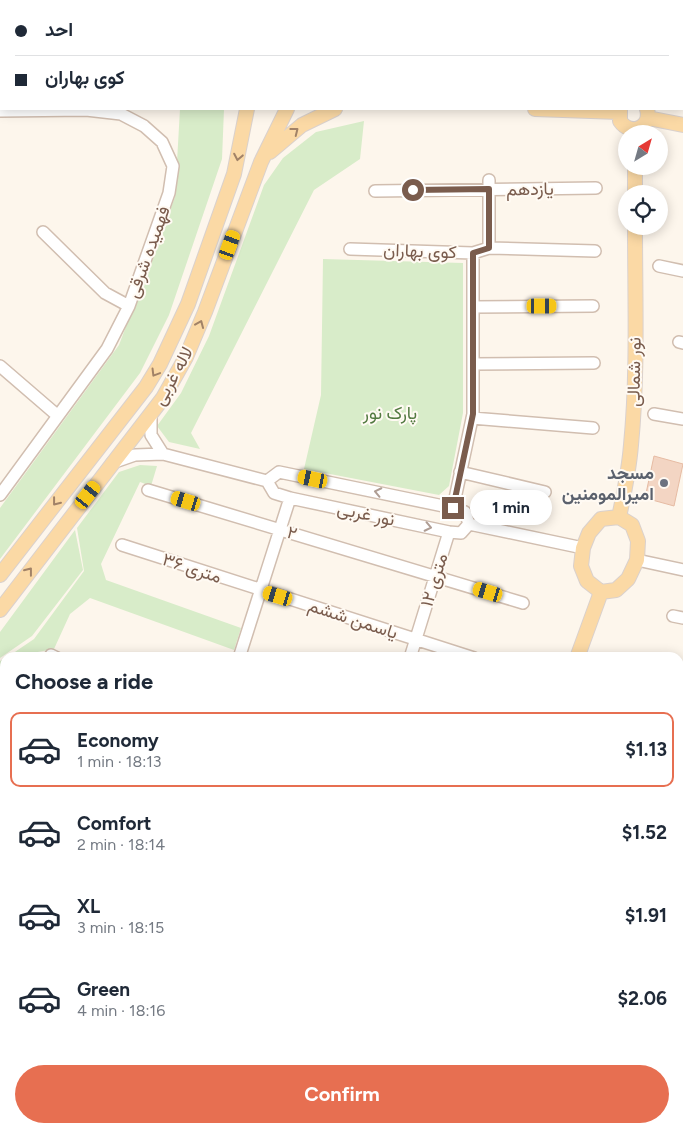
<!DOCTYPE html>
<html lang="en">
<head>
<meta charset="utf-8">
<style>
  :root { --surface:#fff; --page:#f2f2f3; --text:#1f2937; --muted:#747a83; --line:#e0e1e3; --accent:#e76f51 }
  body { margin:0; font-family:Figtree,Vazirmatn,sans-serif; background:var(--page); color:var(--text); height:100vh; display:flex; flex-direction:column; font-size:19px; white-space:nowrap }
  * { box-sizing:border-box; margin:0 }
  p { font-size:16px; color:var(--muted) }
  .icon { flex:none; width:28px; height:28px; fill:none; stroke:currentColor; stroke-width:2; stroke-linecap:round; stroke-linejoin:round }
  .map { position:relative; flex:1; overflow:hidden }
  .details { position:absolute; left:0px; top:652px; width:684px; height:481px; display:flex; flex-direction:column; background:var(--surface); border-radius:15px 15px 0 0; box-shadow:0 2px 12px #0003 }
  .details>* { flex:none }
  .hud { position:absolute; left:0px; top:0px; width:684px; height:110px; box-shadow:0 2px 12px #0003; display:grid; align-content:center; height:110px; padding:0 15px; background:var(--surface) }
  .needle { width:32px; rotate:37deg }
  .controls { position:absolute; left:618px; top:125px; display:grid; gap:10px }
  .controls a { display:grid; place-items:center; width:50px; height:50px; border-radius:50%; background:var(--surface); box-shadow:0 2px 12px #0003; font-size:25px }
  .end { position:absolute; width:22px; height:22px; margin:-11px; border:6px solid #7a5c4d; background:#fff; box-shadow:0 0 0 2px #fff }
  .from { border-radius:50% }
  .bubble { position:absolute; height:35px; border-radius:18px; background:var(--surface); box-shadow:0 2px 12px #0003; font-size:16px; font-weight:700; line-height:35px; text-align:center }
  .car { position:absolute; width:15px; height:30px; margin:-15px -8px; border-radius:6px; box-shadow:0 0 4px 1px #0007; background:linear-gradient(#f5c518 24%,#345 0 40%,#f5c518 0 76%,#345 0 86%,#f5c518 0) }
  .hud b { display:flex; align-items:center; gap:18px; height:48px; font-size:19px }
  .hud b+b { border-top:1px solid var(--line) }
  .hud i { width:12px; height:12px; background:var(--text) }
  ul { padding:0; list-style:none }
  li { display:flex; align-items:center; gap:15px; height:75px; margin:0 10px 8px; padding:0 5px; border:2px solid transparent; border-radius:10px }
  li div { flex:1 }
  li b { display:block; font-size:19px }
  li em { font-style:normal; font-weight:700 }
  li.on { border-color:var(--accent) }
  li>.icon { width:45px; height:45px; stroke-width:1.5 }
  h2 { padding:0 15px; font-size:22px; line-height:60px }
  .button { display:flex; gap:10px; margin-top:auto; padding:10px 15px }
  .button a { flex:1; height:58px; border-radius:30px; background:var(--accent); color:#fff; font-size:20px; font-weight:700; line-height:58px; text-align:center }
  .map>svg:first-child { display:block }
  .green { fill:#d8ecc9 }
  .building { fill:#f3d5c3; stroke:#e6bba3 }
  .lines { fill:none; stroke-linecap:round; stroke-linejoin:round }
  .minor-casing { stroke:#d1beb0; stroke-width:14 }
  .major-casing { stroke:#dad1cd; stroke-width:16 }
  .minor { stroke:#fff; stroke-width:11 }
  .major { stroke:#fbd9a5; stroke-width:14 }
  .oneway { stroke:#a18267 }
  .oneway2 { stroke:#af9d94 }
  .route { stroke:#7a5c4d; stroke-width:6 }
  .worship-dot { fill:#6b7280; stroke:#fffaf3; stroke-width:2 }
  .labels { text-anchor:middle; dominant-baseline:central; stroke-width:4; stroke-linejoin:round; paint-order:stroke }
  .street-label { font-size:18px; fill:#7a5c4d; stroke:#fffaf3 }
  .park-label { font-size:18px; fill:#537a41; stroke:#fffaf3 }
  .worship-label { font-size:18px; font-weight:bold; fill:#5b616d; stroke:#fffaf3; text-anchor:end }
</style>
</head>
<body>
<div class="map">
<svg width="683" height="1133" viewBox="0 0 683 1133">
  <rect width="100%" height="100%" fill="#fdf6ec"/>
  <!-- green -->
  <path class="green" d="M180 109H224L222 159 169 315 140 373 0 559V508L119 345 175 197Z
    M364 121 360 159 314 190 191 433 200 449 169 442 157 426 181 393 209 336 264 185 283 158 316 132Z
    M323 259 463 263V413L449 486 439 495 304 469 321 395Z
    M140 465 157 466 151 486 140 482 101 564 106 580 241 628 234 650 90 598 70 614 54 649 27 654 25 657 6 658 34 639 84 571 77 528 119 472Z
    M75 530 83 570 32 636 0 658V632Z
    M5 658V705L0 717V661Z"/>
  <!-- building -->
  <path class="building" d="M645 0H660L667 1H645Z
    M682 4H683V104H682Z
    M654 456 683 464 674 506 645 498Z
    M679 952 683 953V970L679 969Z
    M679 999 683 1000V1017L679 1016Z
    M679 1042 683 1043V1060L679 1059Z
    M679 1088 683 1089 682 1106 679 1105Z
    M199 1129H241L250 1132 205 1133 198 1130Z
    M377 1129H399L398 1133H389Z
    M479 1129H525L524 1133H506Z
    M540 1129H592L591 1133H539Z
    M598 1129H665L676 1131V1133H610L598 1130Z"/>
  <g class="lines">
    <defs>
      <path id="minor" d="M373 0 375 1
        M48 1V0
        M450 1V0
        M635 1V0
        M0 111 86 110 121 114 144 126 162 142 173 166 169 193 129 306 107 349 0 495
        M375 191 596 188
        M43 232 105 293 129 306
        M489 248 595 251
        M350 249 473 253V414L453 508
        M473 253 489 248V180
        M659 266 683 271
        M473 307 593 306
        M679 342 683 343
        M473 364 594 363
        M0 366 58 416
        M654 414 683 419
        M472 418 593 428
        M163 454 267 481 274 493 290 498 449 532 461 533 469 524
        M112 463 135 455 163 454 151 435V414
        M460 472 545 492
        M267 481 279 472 453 508 465 512 469 524
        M148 490 523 603
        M469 524 583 548
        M122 545 474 658
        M637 560 683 570
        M673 616 683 618
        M51 655 57 658
        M239 658 290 498
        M410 658 449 532
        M679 678 683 680
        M0 740 5 741
        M679 744 683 746
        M0 807 5 809
        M679 809 683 810
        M0 868 5 870
        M679 878 683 879
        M0 930 5 932
        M0 992 5 994
        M0 1055 5 1057
        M0 1078 5 1065
        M0 1123 5 1125
        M15 1129 27 1133
        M149 1129 162 1133
        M287 1129 298 1133
        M120 1133 121 1129
        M261 1133 262 1129
        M271 1133 273 1129
        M331 1133 332 1129"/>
      <path id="major" d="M217 0V1
        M272 0 274 1
        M535 109 619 112
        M620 109V121C631 137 652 127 647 109
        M648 118 683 125
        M270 152 302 125 335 109
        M635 194V166
        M619 517C624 494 629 470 631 445 638 373 635 299 635 226
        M619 517 632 525 638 541 637 560 628 579 616 590 601 592 587 581 581 566 583 548 589 533 601 519Z
        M0 575 146 387 160 364 188 304 234 174 247 109
        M0 610 163 398 186 357 205 312 261 162 287 109
        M577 658 601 592
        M420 1133 421 1129"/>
    </defs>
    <!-- minor casing -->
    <use href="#minor" class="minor-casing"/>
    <!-- major casing -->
    <use href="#major" class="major-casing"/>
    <!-- minor -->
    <use href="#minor" class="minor"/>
    <!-- major -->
    <use href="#major" class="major"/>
  </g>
  <!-- one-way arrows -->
  <defs><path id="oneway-chevron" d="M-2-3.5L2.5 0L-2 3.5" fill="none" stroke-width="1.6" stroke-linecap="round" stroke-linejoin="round" transform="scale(1.25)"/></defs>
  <g class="oneway">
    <use href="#oneway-chevron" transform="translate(295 131) rotate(-38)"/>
    <use href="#oneway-chevron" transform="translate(238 157) rotate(101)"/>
    <use href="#oneway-chevron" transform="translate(200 324) rotate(-67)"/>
    <use href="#oneway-chevron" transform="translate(155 373) rotate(121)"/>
    <use href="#oneway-chevron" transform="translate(56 502) rotate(128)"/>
    <use href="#oneway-chevron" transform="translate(29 571) rotate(-52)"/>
  </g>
  <g class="oneway2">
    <use href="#oneway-chevron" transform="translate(378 492) rotate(-168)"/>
    <use href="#oneway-chevron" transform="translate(428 527) rotate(12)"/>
  </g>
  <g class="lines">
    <!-- route -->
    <path class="route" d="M413 190 489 189V248L473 253V414L453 508"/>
  </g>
  <!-- markers -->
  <circle class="worship-dot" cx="664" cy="483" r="5"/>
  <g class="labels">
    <!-- street labels -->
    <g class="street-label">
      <text transform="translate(530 189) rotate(-1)">یازدهم</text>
      <text transform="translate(420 251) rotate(2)">کوی بهاران</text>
      <text transform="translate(148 252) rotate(-70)">فهمیده شرقی</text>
      <text transform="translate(634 372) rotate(-89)">نور شمالی</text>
      <text transform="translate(173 376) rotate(-61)">لاله غربی</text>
      <text transform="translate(366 514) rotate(12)">نور غربی</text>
      <text transform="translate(292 533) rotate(17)">۲</text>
      <text transform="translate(192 568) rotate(18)">۳۶ متری</text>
      <text transform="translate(434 580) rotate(-73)">۱۲ متری</text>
      <text transform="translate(353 619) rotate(18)">یاسمن ششم</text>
    </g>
    <!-- park labels -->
    <g class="park-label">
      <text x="390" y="413">پارک نور</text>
    </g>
    <!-- worship labels -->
    <g class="worship-label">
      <text x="654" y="473">مسجد<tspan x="654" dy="21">امیرالمومنین</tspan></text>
    </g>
  </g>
</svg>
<div class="controls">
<a><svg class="needle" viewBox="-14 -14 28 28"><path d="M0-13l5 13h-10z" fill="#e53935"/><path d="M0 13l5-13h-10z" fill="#747a83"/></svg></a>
<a><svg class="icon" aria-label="locate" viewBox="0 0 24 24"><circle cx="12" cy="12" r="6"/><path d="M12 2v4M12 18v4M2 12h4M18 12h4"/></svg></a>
</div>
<i class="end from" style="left:413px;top:190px"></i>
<i class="end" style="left:453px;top:508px"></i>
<div class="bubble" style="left:470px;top:490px;width:82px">1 min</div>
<i class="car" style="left:230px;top:245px;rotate:20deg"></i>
<i class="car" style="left:542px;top:306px;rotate:90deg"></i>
<i class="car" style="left:313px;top:479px;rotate:282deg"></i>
<i class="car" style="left:88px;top:495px;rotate:38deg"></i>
<i class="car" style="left:186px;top:501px;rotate:287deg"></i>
<i class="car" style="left:488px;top:592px;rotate:287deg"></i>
<i class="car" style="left:278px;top:596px;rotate:287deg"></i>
<div class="hud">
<b><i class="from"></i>احد</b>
<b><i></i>کوی بهاران</b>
</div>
<section class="details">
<h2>Choose a ride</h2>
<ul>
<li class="on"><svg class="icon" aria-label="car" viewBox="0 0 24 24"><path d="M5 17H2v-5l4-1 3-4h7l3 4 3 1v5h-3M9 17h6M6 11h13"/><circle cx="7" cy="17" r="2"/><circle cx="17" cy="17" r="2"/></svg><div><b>Economy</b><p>1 min · 18:13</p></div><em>$1.13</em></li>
<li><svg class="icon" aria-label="car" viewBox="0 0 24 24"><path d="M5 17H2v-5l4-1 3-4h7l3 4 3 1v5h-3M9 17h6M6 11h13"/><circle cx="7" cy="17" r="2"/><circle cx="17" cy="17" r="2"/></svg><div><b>Comfort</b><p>2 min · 18:14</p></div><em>$1.52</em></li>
<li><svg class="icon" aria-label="car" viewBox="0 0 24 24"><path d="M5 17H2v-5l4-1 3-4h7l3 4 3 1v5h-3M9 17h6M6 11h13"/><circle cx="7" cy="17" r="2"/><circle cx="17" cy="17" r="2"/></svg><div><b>XL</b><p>3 min · 18:15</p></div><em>$1.91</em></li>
<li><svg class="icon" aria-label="car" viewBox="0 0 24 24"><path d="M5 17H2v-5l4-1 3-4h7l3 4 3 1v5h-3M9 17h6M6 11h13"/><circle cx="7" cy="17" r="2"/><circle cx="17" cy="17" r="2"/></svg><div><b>Green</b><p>4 min · 18:16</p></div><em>$2.06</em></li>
</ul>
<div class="button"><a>Confirm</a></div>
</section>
</div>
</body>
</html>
